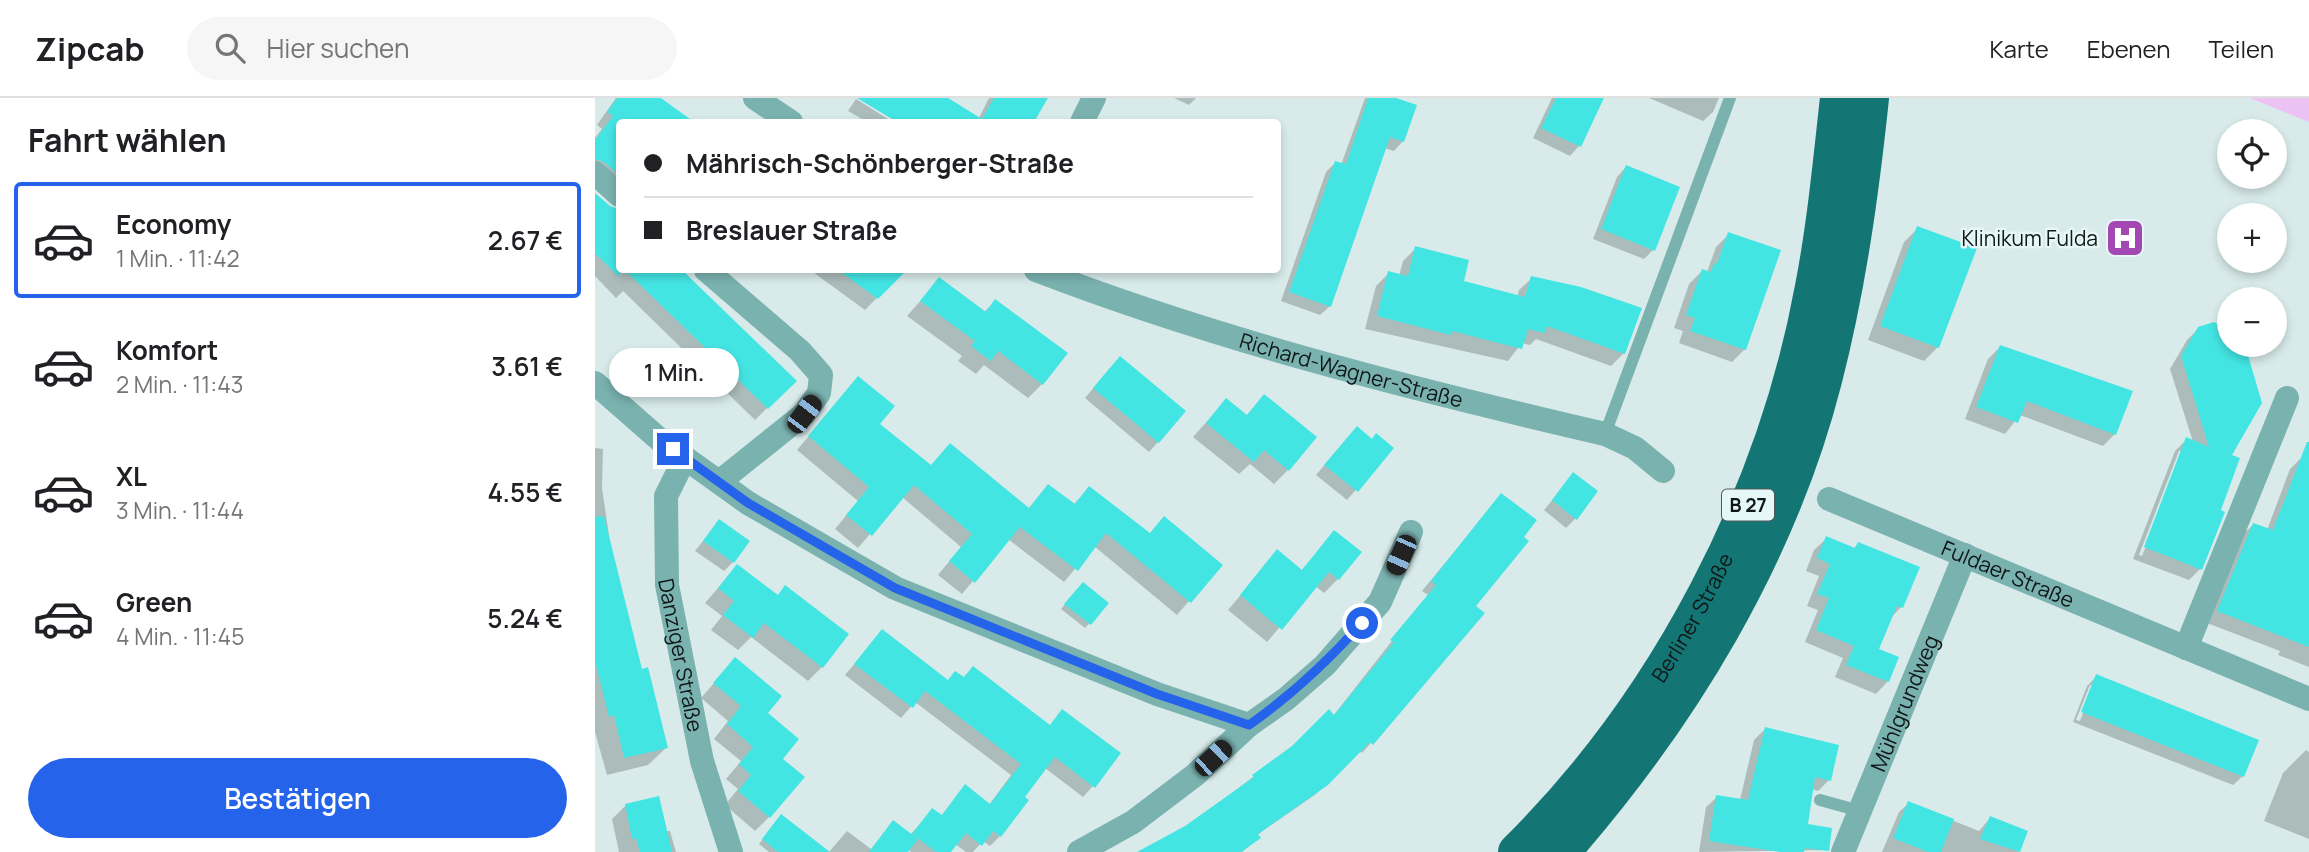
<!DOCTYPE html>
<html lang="de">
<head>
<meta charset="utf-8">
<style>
  :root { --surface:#fff; --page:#f6f6f6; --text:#202124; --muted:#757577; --line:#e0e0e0; --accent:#2563eb }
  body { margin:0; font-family:Manrope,sans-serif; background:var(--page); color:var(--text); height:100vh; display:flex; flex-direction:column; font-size:26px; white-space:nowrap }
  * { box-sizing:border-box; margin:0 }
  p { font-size:23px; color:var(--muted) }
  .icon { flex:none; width:38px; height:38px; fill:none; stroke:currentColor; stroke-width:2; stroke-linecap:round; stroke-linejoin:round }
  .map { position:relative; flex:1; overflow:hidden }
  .side { display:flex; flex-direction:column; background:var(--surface); width:595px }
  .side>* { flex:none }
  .banner { position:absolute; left:21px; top:21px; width:665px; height:154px; border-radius:7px; box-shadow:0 4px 10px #0003; display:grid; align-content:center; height:154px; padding:0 28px; background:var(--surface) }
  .controls { position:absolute; left:1622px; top:21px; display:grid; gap:14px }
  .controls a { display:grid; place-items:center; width:70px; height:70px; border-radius:50%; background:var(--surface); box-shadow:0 4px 10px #0003; font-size:35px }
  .end { position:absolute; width:32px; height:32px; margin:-16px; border:9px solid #2563eb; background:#fff; box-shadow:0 0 0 4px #fff }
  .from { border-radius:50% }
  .bubble { position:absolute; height:49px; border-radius:24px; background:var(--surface); box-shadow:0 4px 10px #0003; font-size:23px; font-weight:600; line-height:49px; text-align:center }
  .car { position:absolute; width:21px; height:42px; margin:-21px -10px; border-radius:9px; box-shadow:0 0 5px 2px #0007; background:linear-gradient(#222 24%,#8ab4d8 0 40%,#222 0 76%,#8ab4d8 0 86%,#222 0) }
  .banner b { display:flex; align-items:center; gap:24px; height:66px; font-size:26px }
  .banner b+b { border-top:2px solid var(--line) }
  .banner i { width:18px; height:18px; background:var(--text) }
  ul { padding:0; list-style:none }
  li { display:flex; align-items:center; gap:21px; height:116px; margin:0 14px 10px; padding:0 14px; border:4px solid transparent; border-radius:7px }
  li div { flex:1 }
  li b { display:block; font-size:26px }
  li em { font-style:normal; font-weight:600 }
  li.active { border-color:var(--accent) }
  li>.icon { width:63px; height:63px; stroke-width:1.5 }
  h2 { padding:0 28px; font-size:32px; line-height:84px }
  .action { display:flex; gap:14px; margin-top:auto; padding:14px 28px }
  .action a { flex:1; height:80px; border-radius:42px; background:var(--accent); color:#fff; font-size:28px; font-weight:600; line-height:80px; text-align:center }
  header { display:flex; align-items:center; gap:42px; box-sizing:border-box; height:98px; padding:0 35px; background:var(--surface); border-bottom:2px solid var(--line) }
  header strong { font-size:33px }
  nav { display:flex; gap:38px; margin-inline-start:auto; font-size:24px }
  .search { width:490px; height:63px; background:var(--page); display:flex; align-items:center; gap:18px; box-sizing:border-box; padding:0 24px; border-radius:38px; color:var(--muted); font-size:26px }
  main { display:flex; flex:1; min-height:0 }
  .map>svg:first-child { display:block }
  .green { fill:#ecc1f3 }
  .shadow { fill:#0003; fill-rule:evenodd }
  .building { fill:#43e5e3 }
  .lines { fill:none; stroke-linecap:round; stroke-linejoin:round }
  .service { stroke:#7ab2b0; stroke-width:12 }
  .minor { stroke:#7ab2b0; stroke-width:24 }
  .trunk { stroke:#147674; stroke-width:38 }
  .route { stroke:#2563eb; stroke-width:9 }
  .labels { text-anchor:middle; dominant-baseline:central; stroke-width:5; stroke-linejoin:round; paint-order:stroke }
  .shield { fill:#e5f8f7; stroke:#505a5a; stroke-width:2 }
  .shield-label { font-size:19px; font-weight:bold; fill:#101717 }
  .poi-label { font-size:21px; fill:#101717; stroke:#e5f8f7; text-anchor:end }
  .street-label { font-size:21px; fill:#101717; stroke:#e5f8f7 }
</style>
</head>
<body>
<header>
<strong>Zipcab</strong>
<div class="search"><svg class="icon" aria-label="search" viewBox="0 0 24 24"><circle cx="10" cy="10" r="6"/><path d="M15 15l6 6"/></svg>Hier suchen</div>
<nav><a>Karte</a><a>Ebenen</a><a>Teilen</a></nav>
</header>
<main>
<section class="side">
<h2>Fahrt wählen</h2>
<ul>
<li class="active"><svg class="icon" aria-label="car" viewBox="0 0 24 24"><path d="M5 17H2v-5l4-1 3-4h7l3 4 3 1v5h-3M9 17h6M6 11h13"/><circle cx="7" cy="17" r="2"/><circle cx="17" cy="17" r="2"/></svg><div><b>Economy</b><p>1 Min. · 11:42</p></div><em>2.67 €</em></li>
<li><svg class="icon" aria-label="car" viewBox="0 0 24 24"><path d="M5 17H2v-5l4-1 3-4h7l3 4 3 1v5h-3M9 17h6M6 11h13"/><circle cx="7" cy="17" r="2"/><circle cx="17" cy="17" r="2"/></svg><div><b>Komfort</b><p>2 Min. · 11:43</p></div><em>3.61 €</em></li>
<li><svg class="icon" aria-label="car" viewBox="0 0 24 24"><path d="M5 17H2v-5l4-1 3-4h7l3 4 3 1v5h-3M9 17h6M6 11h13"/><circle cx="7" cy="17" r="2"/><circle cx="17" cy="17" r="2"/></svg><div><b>XL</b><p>3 Min. · 11:44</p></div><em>4.55 €</em></li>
<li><svg class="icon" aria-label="car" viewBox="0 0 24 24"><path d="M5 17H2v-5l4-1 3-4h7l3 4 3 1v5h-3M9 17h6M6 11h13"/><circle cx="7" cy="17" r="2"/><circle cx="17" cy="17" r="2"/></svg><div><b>Green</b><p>4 Min. · 11:45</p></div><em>5.24 €</em></li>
</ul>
<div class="action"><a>Bestätigen</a></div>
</section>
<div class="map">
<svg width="1714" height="754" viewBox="0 0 1714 754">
  <rect width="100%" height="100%" fill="#d8ebea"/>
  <!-- green -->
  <path class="green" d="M1655 0H1714V24Z"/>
  <!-- shadow -->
  <path class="shadow" d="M21 0H64L98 24H24V103L0 77V40L7 31 2 27Z
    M265 0H353L384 20 394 0H451L437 24H305Z
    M579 0H601L594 7Z
    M770 0H796L808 43 799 53 789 50 735 208 725 217 686 203 731 74 740 65 746 67Z
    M957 0H1007L984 48 975 58 938 40Z
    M1054 0H1124L1118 14 1108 23Z
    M261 1 298 24H272L253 13Z
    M1031 69 1058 152 1049 161 998 141 1022 79Z
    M0 97 14 110 24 112V172H85L199 283 160 322 28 193 21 200 0 178Z
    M1323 130 1343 249 1329 263 1273 242 1309 144Z
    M1134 136 1150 251 1137 264 1084 245 1088 233 1079 230 1094 186 1107 173 1112 174 1121 149Z
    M821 150 867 185 922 199 924 192 937 180 1029 255 1016 268 941 241 935 247 927 245 913 263 770 231 781 188 794 175 804 178 808 163Z
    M215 172H306L308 173 270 212Z
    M344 182 389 214 400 203 447 286 433 300 389 267 381 276 363 263 367 258 312 218Z
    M1618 226 1634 235V247H1648L1665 304 1635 358 1605 471 1594 482 1538 461 1580 353 1591 342 1598 344 1575 271 1592 242 1604 230ZM1584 353H1588L1547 458 1544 457Z
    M1405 249 1520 336 1508 348 1425 317 1410 336 1370 321 1393 261Z
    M515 270 563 344 554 354 490 300Z
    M263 280 283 326 335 369 433 411 453 388 478 407 494 390 554 436 625 467 582 517 499 448 469 484 413 441 367 496 343 477 366 449 307 399 263 450 240 431 263 403 202 352Z
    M669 298 693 372 679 386 655 366 644 376 598 339 631 302 651 318Z
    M753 339 777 342 797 350 752 402 721 377Z
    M0 350 8 351 7 390 18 464 45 573 71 650 53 667 12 677 0 634Z
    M1707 359 1714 362V569L1683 557 1685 553 1612 525 1646 438 1658 427 1672 432 1695 371Z
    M979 376 981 420 971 430 949 412Z
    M906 397 879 508 841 571 767 655 764 652 721 696 662 737 664 740 647 754H543L591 730 738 618 833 497 827 493Z
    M124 423 138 464 129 473 100 453Z
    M739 435 743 481 729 495 720 488 672 544 633 512 682 454 706 473Z
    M1232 440 1258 451 1263 446 1306 509 1295 521 1282 552 1293 583 1281 596 1240 579 1248 560 1210 544 1223 512 1212 508 1224 478 1211 473 1219 452Z
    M142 468 227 569 213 583 156 539 143 552 116 532 127 518 110 505Z
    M483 490 512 506 490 530 466 511Z
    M287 533 352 583 454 628 468 613 498 688 488 699 450 670 427 699 405 738 395 748 388 743 378 754H371L360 746 354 754H316L313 751 310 754H234L252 733 276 751 298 724 315 737 337 713 345 719 370 689 394 707 416 677 320 604 306 620 250 577Z
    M140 561 171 615 185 661 174 719 160 733 130 707 143 691 131 681 146 663 119 641 133 623 106 600Z
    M1502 578 1648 678 1638 687 1478 624 1492 588ZM1495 587H1499L1485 623 1481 622Z
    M1170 631 1234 682 1223 693 1217 691 1211 727 1232 752 1104 754 1111 709 1122 699 1145 702 1159 642Z
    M1711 652 1714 654V741L1669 723 1688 675Z
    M1314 705 1384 733 1395 720 1431 734 1423 754H1287L1304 714Z
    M31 707 71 733H75L81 754H24L17 721Z
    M182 723 198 754H174L164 746Z"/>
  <!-- building -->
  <path class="building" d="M22 0H66L99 24 24 23V77L9 64 0 61V42L18 18 12 14Z
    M262 0H353L387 21 399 0H453L439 24H302Z
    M773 0H801L822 7 809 44 795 39 736 209 694 194 740 63 751 66Z
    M961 0H1009L986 49 946 30Z
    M1031 67 1085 89 1060 153 1006 131Z
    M0 95 15 108 24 111V179L0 155Z
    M1322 128 1382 150 1344 250 1285 228Z
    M1133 134 1186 152 1151 252 1095 233 1100 220 1091 217 1107 171 1116 174 1119 165 1122 166Z
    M820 148 874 162 869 183 930 199 936 178 986 189 1047 210 1030 256 952 228 950 235 933 231 927 251 857 233 856 237 782 218 793 173 813 178Z
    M30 172H87L202 283 173 311Z
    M243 172H312L283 201Z
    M344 179 391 214 400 201 473 255 448 287 403 253 396 263 376 248 380 243 325 203Z
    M1619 224 1634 233V247H1650L1667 305 1637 357 1645 360 1626 412 1630 414 1607 472 1549 449 1591 339 1614 349 1586 258 1603 229Z
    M1405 247 1538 293 1521 337 1432 303 1423 325 1381 309Z
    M525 258 591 313 564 345 498 290Z
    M263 278 300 308 285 326 336 367 355 345 434 410 453 386 480 406 494 388 555 435 569 418 628 467 596 505 511 435 483 473 425 429 380 485 354 463 377 436 319 387 277 438 251 417 274 389 213 338Z
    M669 296 722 339 694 373 669 352 659 364 611 325 631 300 652 317Z
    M762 328 777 341 781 335 799 350 763 394 729 367Z
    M1712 344H1714V549L1622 513 1658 425 1678 432Z
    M978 374 1003 393 982 422 957 402Z
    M906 395 942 422 929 439 934 443 881 508 890 515 778 647 775 644 733 687 663 736 666 740 646 754H542L590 728 659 679 657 677 697 648 734 611 739 617 799 544 795 542 841 487 836 483Z
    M9 418 47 571 53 569 73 650 29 660 19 617 14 619 0 563V419Z
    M124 421 155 443 139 465 108 443Z
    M739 432 767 454 744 482 734 474 687 532 645 497 682 451 707 472Z
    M1231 438 1260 450 1263 444 1325 469 1308 510 1302 508 1284 551 1304 559 1294 584 1251 567 1259 548 1221 532 1234 500 1222 496 1235 466 1222 460Z
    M142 466 183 497 190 487 254 536 228 570 169 525 158 540 128 517 139 503 123 490Z
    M488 484 514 505 496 527 469 506Z
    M287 531 353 582 360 573 369 579 378 568 455 627 467 611 526 655 500 690 460 659 430 699 434 702 406 739 398 733 387 748 371 735 356 754H341L317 736 337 710 347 717 370 686 395 706 426 666 330 593 318 610 259 566Z
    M140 559 187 598 173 615 204 641 188 661 210 679 175 720 143 693 156 677 144 666 158 649 132 626 146 608 118 585Z
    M1501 576 1664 642 1649 679 1486 614Z
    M1170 629 1244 647 1236 683 1220 679 1213 726 1237 730 1234 753 1210 750 1209 754H1185L1114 743 1121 697 1153 702Z
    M64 698 77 754H45L41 740 37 741 30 706Z
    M1313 703 1359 721 1346 754H1333L1298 740Z
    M186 716 235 754H183L167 741Z
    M1395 718 1433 733 1425 754 1385 741Z
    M298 722 323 741 313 754H274Z"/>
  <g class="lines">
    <!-- service -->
    <path class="service" d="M1010 336 1135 0
      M1225 702 1265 713"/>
    <!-- minor -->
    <g class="minor">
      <path d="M160 0 196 24"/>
      <path d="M487 24 499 0"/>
      <path d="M0 75 24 97"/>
      <path d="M111 172 205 253 226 277 224 295 209 316 124 384"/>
      <path id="s1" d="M441 172C626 243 817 291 1010 336L1040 350 1068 373"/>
      <path d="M0 285 65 342 153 405 300 490 562 596 654 627"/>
      <path id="s2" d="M90 360 71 398 72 487 107 663 136 754"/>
      <path id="s3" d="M1234 401 1714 601"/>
      <path d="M1591 550 1692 300"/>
      <path d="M484 754 538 724 600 677 654 627 691 601 730 567 785 504 816 434"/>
      <path id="s4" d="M1248 754 1370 457"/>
    </g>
    <!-- trunk -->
    <g class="trunk">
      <path id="s5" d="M922 754C1073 605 1181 397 1219 189 1231 127 1237 63 1244 0"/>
      <path d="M966 754C1085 618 1183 458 1228 282 1252 189 1265 95 1275 0"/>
    </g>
  </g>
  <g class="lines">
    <!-- route -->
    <path class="route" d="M78 351 153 405 300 490 562 596 654 627C697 597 732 564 767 525"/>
  </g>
  <!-- icons -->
  <defs>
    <symbol id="hospital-square" viewBox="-11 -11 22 22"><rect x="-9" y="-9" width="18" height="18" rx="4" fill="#a347b2" stroke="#e5f8f7"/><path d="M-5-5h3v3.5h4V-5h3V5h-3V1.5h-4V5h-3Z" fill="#fff"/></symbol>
  </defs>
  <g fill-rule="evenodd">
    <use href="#hospital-square" x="1508" y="118" width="44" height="44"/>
  </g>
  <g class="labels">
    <!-- shield labels -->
    <rect class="shield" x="1127" y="391.5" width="52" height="31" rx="5"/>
    <g class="shield-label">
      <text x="1153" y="407">B 27</text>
    </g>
    <!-- poi labels -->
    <g class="poi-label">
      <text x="1503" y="140">Klinikum Fulda</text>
    </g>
    <!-- street labels -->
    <g class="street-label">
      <text stroke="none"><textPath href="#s1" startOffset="331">Richard-Wagner-Straße</textPath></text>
      <text stroke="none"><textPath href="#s3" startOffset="194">Fuldaer Straße</textPath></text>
      <text stroke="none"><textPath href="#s5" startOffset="294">Berliner Straße</textPath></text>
      <text stroke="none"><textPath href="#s2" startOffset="203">Danziger Straße</textPath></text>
      <text stroke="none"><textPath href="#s4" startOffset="161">Mühlgrundweg</textPath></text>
    </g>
  </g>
</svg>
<div class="controls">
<a><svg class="icon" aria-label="locate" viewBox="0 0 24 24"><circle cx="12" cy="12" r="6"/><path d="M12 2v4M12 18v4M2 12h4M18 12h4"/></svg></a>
<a>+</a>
<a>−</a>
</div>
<i class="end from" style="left:767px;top:525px"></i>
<i class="end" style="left:78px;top:351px"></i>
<div class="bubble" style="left:14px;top:250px;width:130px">1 Min.</div>
<i class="car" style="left:209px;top:316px;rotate:37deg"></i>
<i class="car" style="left:806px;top:457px;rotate:204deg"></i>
<i class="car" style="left:618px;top:660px;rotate:47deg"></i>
<div class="banner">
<b><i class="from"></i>Mährisch-Schönberger-Straße</b>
<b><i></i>Breslauer Straße</b>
</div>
</div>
</main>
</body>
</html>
